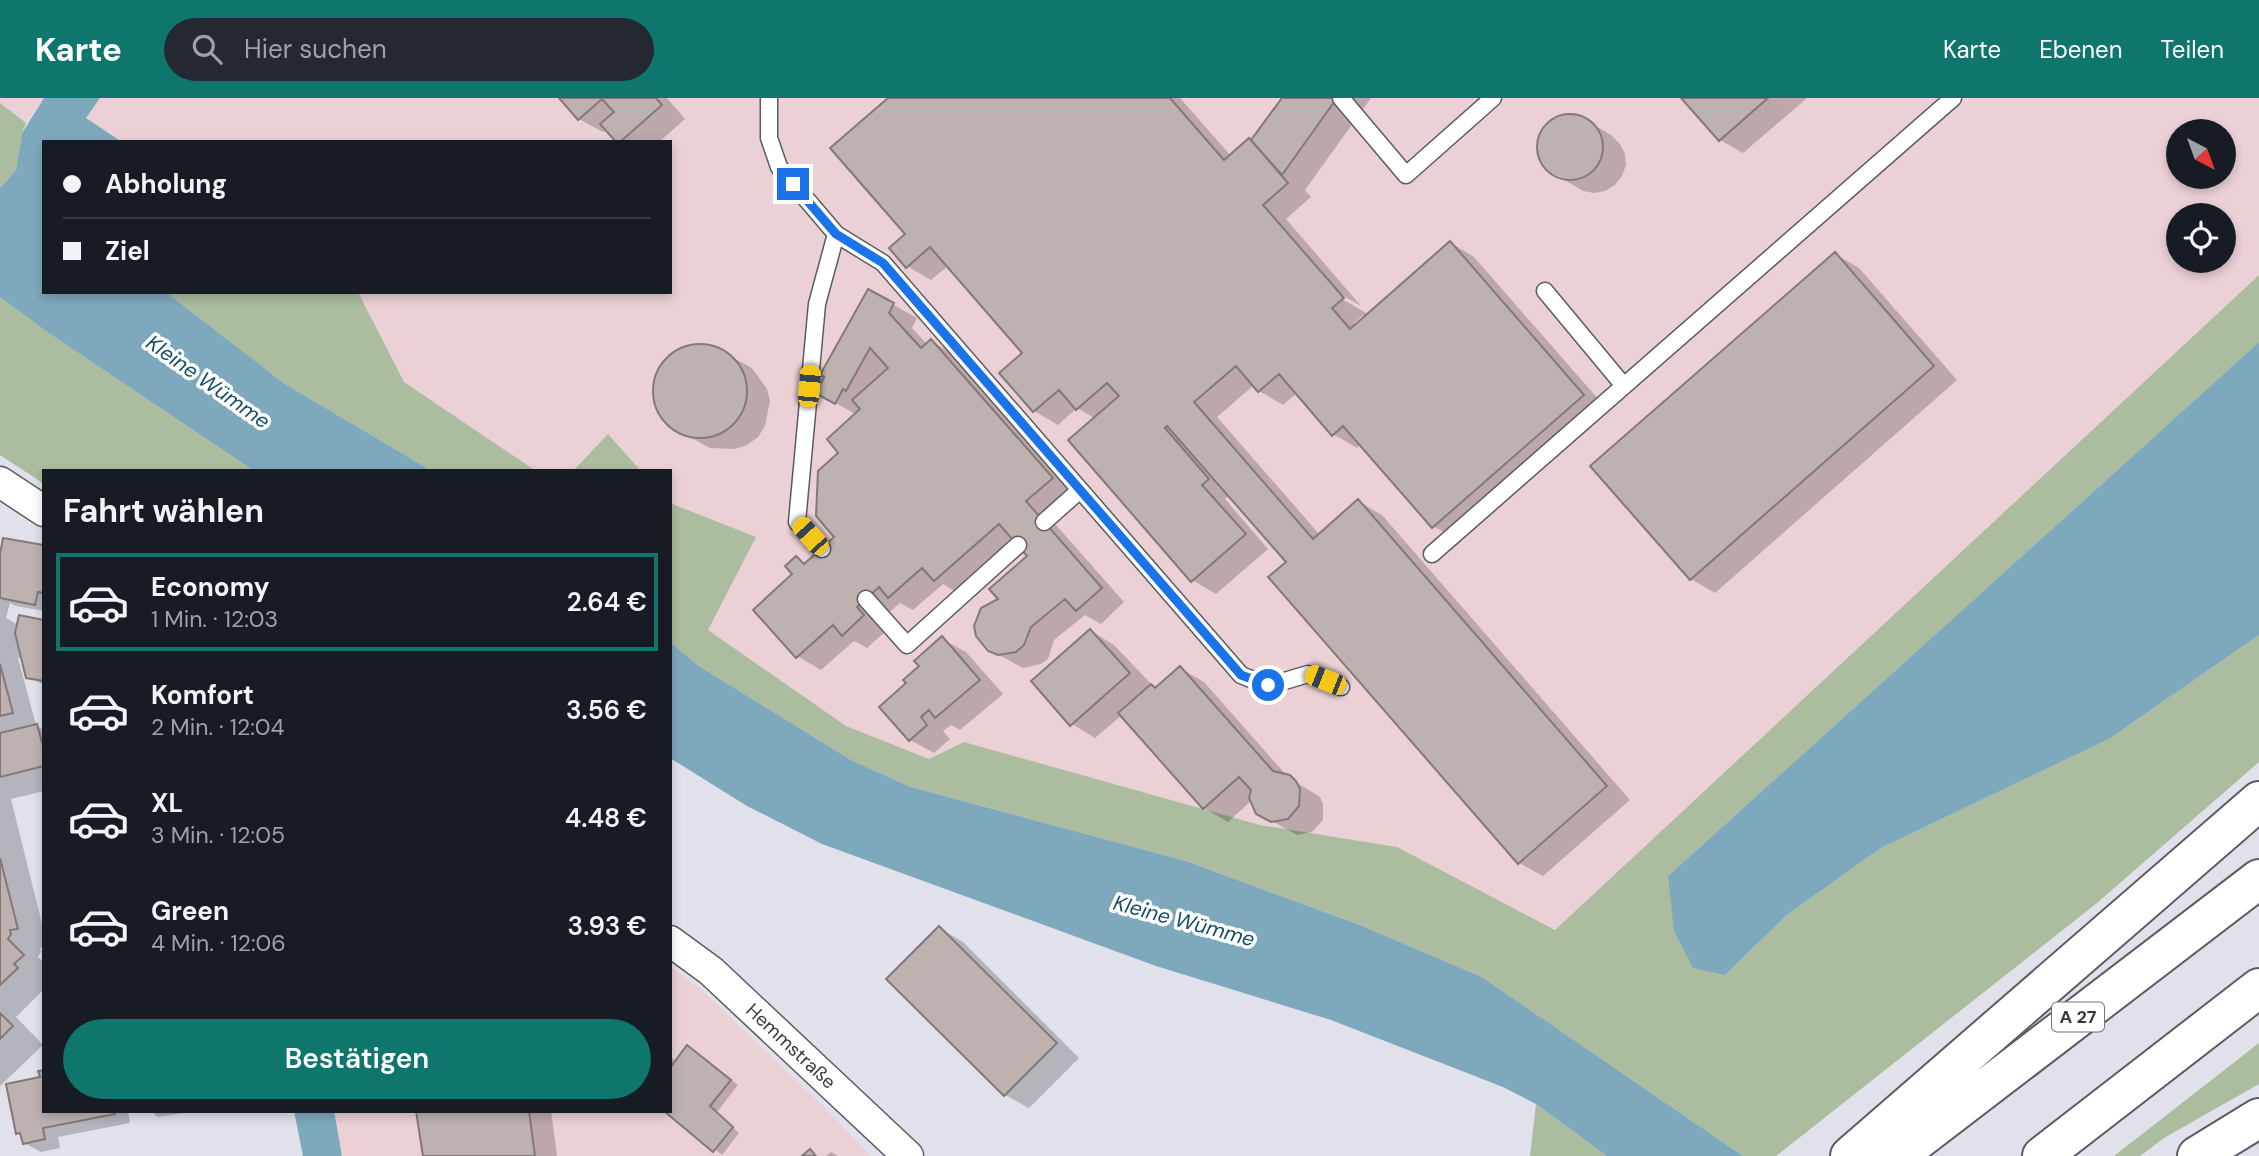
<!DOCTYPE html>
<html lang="de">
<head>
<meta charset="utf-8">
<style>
  :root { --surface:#171b24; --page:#242831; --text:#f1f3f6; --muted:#9ea1a6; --line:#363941; --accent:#0f766e }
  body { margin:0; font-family:"DM Sans",sans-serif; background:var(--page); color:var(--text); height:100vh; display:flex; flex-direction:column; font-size:26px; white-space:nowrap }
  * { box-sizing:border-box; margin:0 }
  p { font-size:23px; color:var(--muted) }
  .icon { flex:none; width:38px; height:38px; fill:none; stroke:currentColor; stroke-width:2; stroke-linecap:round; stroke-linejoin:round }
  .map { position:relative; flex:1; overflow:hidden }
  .sheet { position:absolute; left:42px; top:371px; width:630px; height:644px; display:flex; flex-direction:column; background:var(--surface); border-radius:0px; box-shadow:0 4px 10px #0003 }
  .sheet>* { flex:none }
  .guide { position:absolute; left:42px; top:42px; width:630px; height:154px; border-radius:0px; box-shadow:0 4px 10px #0003; display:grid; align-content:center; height:154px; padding:0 21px; background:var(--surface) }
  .needle { width:46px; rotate:139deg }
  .controls { position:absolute; left:2166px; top:21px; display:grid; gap:14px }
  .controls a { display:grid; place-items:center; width:70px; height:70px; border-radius:50%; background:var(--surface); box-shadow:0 4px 10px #0003; font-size:35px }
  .end { position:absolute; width:32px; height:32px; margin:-16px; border:9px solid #1a73e8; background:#fff; box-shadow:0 0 0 4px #fff }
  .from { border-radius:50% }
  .car { position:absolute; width:21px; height:42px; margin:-21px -10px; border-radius:9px; box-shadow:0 0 5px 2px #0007; background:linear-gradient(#f5c518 24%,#345 0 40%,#f5c518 0 76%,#345 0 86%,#f5c518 0) }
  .guide b { display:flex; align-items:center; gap:24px; height:66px; font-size:26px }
  .guide b+b { border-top:2px solid var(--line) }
  .guide i { width:18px; height:18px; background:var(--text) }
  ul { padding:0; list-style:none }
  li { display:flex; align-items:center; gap:21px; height:98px; margin:0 14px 10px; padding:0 7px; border:4px solid transparent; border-radius:0px }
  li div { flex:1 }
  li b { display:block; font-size:26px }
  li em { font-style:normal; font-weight:600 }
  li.selected { border-color:var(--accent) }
  li>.icon { width:63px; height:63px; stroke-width:1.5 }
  h2 { padding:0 21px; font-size:32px; line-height:84px }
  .button { display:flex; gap:14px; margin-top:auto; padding:14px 21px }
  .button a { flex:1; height:80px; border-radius:42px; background:var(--accent); color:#fff; font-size:28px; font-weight:600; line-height:80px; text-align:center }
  header { display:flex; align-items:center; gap:42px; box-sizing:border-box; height:98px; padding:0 35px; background:var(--accent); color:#fff }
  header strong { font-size:33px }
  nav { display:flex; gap:38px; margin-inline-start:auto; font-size:24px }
  .search { width:490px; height:63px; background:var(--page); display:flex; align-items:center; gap:18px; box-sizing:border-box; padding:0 24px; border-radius:38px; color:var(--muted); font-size:26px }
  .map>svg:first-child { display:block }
  .industrial { fill:#ebd1d6; fill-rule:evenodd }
  .green { fill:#acbc9e }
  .water { fill:#7ea9bc }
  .shadow { fill:#0003; fill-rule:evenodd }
  .building { fill:#beb2b1; stroke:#847978; stroke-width:2 }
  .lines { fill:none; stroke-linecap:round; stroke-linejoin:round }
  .service-casing { stroke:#5a5b63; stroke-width:19 }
  .minor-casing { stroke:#5a5b63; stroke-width:33 }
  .motorway-casing { stroke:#5a5b63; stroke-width:42 }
  .service { stroke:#fff; stroke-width:16 }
  .minor { stroke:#fff; stroke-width:30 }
  .motorway { stroke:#fff; stroke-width:38 }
  .route { stroke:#1a73e8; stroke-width:9 }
  .labels { text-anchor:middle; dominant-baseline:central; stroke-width:7; stroke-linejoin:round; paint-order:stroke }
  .shield { fill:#fff; stroke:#747477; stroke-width:2 }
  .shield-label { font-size:18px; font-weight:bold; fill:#39393d }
  .street-label { font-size:19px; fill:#39393d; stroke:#fff }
  .water-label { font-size:21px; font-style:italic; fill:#164f64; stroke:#fff }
</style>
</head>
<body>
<header>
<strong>Karte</strong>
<div class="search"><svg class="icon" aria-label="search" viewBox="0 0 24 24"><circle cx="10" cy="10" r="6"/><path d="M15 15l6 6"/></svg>Hier suchen</div>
<nav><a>Karte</a><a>Ebenen</a><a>Teilen</a></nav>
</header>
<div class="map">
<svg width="2259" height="1058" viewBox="0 0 2259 1058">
  <rect width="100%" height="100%" fill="#e0e1eb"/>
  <!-- industrial -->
  <path class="industrial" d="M0 0H44L26 25 0 5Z
    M100 0H2259V177L1555 832 1397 749 1260 727 929 661 846 628 707 532 756 439 670 405V373H641L608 336 573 373H536L404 284 358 194H670V44H122L86 20ZM2179 33H2224V79H2179ZM2179 117H2224V163H2179Z
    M670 868 705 895 822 1007 871 1058H342L334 1013H670Z"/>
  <!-- green -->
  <path class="green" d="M0 5 26 25 22 35 16 72 0 90Z
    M2259 177V244L1668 778 1725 877 1787 817 1881 750 2109 641 2259 537V664L2097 805 1776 1058H1743L1482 879 1360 827 1186 763 911 689 851 662 699 568 670 544V405L756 439 708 532 846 628 929 661 964 644 1260 727 1397 749 1555 832Z
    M166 194H358L404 284 536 373H432L285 286Z
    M0 199 50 236 254 373H44V386L0 357Z
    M608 336 641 373H573Z
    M2259 945V986L2164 1040 2140 1058H2114Z
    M1536 1006 1607 1058H1530Z"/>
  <!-- water -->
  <path class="water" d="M44 0H100L86 20 122 44H44V194H166L285 286 432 373H254L50 236 0 199V90L16 72 22 35Z
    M2259 244V537L2109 641 1881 750 1787 817 1725 877 1693 870 1674 833 1668 778Z
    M670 544 699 568 851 662 911 689 1186 763 1360 827 1482 879 1743 1058H1607L1536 1006 1503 989 1331 922 1156 868 822 746 747 708 670 660Z
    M294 1013H334L342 1058H303Z"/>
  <!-- shadow -->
  <path class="shadow" d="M561 0H667L685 21 659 44H619L607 31 603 34 579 21Z
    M890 0H1180L1231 58 1249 42 1252 44 1284 0H1371L1305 92 1311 99 1286 121 1361 208 1337 194 1335 197 1368 216 1451 145 1474 159 1607 311 1457 442 1433 428 1361 346 1357 350 1333 336 1297 295 1283 307 1259 293 1254 287 1217 319 1320 437 1358 403 1382 417 1630 702 1543 778 1519 765 1288 464 1230 397 1225 401 1268 451 1216 496 1192 482 1096 321 1077 310 1058 327 1034 313 1024 255 948 168 931 182 907 168V136ZM1363 217 1365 220 1357 227 1354 225Z
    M1683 0H1807L1743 55 1720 42Z
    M1564 18 1576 19 1587 23 1611 37 1620 46 1625 56 1626 67 1622 78 1615 87 1605 93 1594 95 1583 93 1548 72 1541 63 1538 51 1540 40 1545 30 1554 23Z
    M1835 156 1859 170 1957 282 1715 495 1691 481Z
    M869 193 917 220 912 230 927 246 931 243 955 257 1076 394 1048 418 1124 504 1101 526 1085 517 1054 542 1048 561 1041 566 1023 570 990 552 1000 501 1029 458 1018 444 959 496 943 486 913 512 900 505 879 523 887 532 867 550 854 543 821 572 797 558V460L807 466 837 440 841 355 857 317 818 295Z
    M703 248 715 250 752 270 767 291 770 303 765 328 758 339 747 347 735 351 710 350 673 330 664 320 655 296V283L668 261 678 253Z
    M44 449V513L16 508 10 505 6 520 18 527 44 523V587L28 578 23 559 18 560 36 627 44 632V693L11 701 44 834V849L40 850 41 854 38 859 44 865V891L16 919 43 947 0 988V464Z
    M1091 533 1114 547 1156 591 1180 570 1204 584 1288 679 1320 699 1323 706V722L1312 734 1297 737 1258 715 1252 702 1228 724 1204 710 1122 617 1095 640 1072 626Z
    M942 541 966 554 1003 596 960 632 951 627 943 633 950 641 934 655 910 642 908 586Z
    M939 830 963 844 1079 960 1029 1010 1005 997Z
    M696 954 738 987 717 1014 739 1035 722 1057 666 1013H670V959L677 964Z
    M44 1013H128L130 1025 58 1039 60 1050 41 1054 24 1045 23 1038 17 1035Z
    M150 1013H183L184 1015 158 1019Z
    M418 1013H551L557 1058H424Z
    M831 1054 838 1058H826Z"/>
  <!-- building -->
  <path class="building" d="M559 0H656L662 7 620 44H616L600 26 614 14 602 1 578 22Z
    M888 0H1170L1224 62 1249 40 1288 85 1263 107 1344 200 1332 210 1350 231 1450 143 1584 297 1432 430 1343 328 1332 338 1279 276 1258 294 1236 268 1194 304 1313 441 1358 401 1607 688 1518 766 1268 479 1286 464 1167 328 1165 330 1209 381 1202 387 1246 436 1191 484 1068 342 1119 298 1107 285 1076 312 1059 292 1033 314 999 275 1022 255 930 149 906 170 889 150 905 136 830 50Z
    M1282 0H1337L1282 77 1251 42Z
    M1681 0H1768L1719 43Z
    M1537 49a33 33 0 1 1 66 0a33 33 0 1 1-66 0Z
    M1835 154 1934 268 1690 482 1590 368Z
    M868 191 894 205 889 215 921 250 931 241 1053 380 1026 403 1102 490 1076 513 1065 501 1031 529 1024 547 1016 554 998 557 988 553 976 538 974 528 981 510 998 501 989 491 1027 458 999 426 934 483 922 470 888 500 879 489 857 509 864 517 842 538 833 527 796 560 753 512 792 476 785 468 796 458 804 466 834 439 816 418 818 373 838 355 827 341 860 311 852 302 888 270 870 250 846 293 843 291 835 306 815 295 824 279 820 277Z
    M653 293a47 47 0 1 1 94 0a47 47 0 1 1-94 0Z
    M3 440 44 447V495L38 494 35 507 0 500V456Z
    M19 517 44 522V583L26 580 15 535Z
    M1090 531 1130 575 1070 628 1031 583Z
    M942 538 980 582 935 620 929 612 921 619 927 627 909 643 879 609 906 585 903 582 919 568 914 563Z
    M0 566 13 615 0 618Z
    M1180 568 1273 673 1290 677 1296 683 1300 691 1299 708 1288 721 1271 724 1256 716 1249 700 1251 692 1239 679 1203 711 1118 615 1151 586 1155 590Z
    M37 626 44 652V668L0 679V635Z
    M0 760 18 831 10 832 11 836 8 841 24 857 14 866 18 870 0 887Z
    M939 828 1057 945 1004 998 886 881Z
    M0 915 13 928 0 941Z
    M687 947 731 982 710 1008 733 1029 713 1054 664 1013H670V970Z
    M44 972V1013H114L115 1016 43 1030 45 1041 23 1046 20 1035 16 1036 6 986 40 979 38 973Z
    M416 1013H529L535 1058H423Z
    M810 1051 816 1058H802Z"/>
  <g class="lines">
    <defs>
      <path id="service" d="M769 0V40L779 69 836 136 883 165 1241 577 1268 588 1308 576 1341 589
        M1341 0 1406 77 1493 0
        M1545 193 1624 288
        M1044 424 1080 392
        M822 451 797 424 817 206 836 136
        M1432 456 1953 0
        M866 501 907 547 1018 447"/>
      <path id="minor" d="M0 384 44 413
        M670 843 711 873 908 1058"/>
      <path id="motorway" d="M1850 1058 2259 703
        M1897 1058 2259 781
        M2042 1058 2259 890
        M2197 1058 2259 1020"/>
    </defs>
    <!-- service casing -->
    <use href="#service" class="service-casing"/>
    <!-- minor casing -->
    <use href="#minor" class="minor-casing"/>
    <!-- motorway casing -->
    <use href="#motorway" class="motorway-casing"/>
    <!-- service -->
    <use href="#service" class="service"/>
    <!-- minor -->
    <use href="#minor" class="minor"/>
    <!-- motorway -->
    <use href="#motorway" class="motorway"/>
  </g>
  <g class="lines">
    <!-- route -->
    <path class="route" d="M793 86 836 136 883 165 1241 577 1268 587"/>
  </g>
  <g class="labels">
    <!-- shield labels -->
    <rect class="shield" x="2052" y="904.5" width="52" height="29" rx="5"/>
    <g class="shield-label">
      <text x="2078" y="919">A 27</text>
    </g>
    <!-- street labels -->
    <g class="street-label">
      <text transform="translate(791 948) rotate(43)">Hemmstraße</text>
    </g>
    <!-- water labels -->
    <g class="water-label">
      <text transform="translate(208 284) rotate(35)">Kleine Wümme</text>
      <text transform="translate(1184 823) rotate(15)">Kleine Wümme</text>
    </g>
  </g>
</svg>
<div class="controls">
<a><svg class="needle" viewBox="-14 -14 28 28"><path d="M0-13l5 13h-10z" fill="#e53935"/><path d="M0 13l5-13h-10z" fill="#9ea1a6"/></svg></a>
<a><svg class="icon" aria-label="locate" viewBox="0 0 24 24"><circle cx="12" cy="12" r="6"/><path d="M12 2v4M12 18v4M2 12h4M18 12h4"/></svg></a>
</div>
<i class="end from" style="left:1268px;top:587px"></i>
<i class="end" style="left:793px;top:86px"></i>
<i class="car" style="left:809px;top:288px;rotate:5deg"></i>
<i class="car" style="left:810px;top:438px;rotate:318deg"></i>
<i class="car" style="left:1325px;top:582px;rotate:292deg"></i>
<div class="guide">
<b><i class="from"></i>Abholung</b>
<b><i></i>Ziel</b>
</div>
<section class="sheet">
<h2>Fahrt wählen</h2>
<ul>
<li class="selected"><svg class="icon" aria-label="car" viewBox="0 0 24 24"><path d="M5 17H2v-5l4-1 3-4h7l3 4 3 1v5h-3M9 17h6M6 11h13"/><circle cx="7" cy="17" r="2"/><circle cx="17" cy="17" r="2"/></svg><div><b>Economy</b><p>1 Min. · 12:03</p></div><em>2.64 €</em></li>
<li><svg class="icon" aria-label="car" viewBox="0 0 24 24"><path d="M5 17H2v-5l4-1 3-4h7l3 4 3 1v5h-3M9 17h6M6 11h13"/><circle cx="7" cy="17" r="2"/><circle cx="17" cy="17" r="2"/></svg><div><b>Komfort</b><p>2 Min. · 12:04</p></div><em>3.56 €</em></li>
<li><svg class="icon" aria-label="car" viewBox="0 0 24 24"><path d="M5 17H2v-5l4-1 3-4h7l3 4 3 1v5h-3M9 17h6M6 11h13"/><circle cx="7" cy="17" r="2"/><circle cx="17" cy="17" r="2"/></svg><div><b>XL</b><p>3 Min. · 12:05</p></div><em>4.48 €</em></li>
<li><svg class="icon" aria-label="car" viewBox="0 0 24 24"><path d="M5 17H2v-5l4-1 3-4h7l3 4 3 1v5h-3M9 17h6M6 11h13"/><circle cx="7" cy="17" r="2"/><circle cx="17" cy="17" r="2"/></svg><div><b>Green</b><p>4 Min. · 12:06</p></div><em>3.93 €</em></li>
</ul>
<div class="button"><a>Bestätigen</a></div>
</section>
</div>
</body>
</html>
